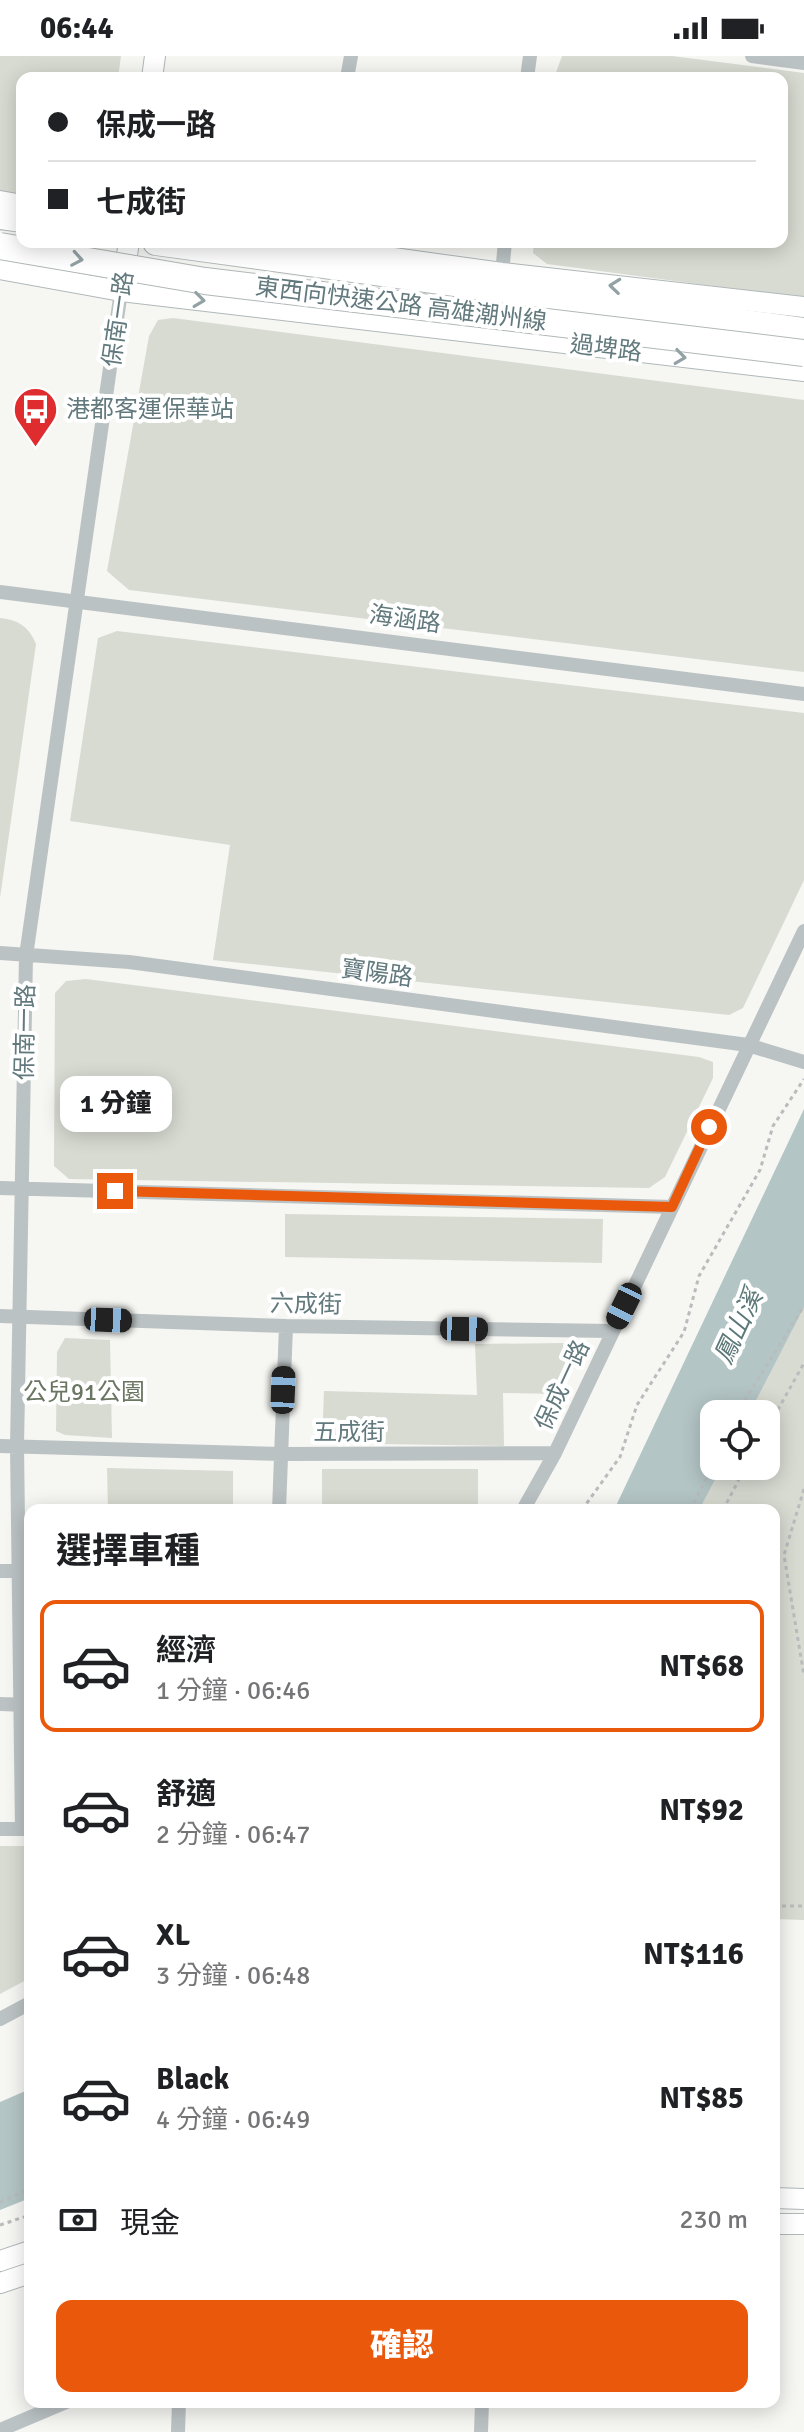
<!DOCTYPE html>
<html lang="zh-TW">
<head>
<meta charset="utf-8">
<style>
  :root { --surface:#fff; --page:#f6f6f6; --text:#202124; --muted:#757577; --line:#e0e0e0; --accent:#ea580c }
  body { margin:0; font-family:Signika,"Noto Sans TC",sans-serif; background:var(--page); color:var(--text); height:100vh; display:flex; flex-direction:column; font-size:30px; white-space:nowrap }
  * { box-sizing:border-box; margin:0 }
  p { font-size:26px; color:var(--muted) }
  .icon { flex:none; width:44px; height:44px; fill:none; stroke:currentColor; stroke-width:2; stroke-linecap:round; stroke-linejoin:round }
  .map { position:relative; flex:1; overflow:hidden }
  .side { position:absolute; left:24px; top:1448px; width:756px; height:904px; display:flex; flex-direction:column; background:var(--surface); border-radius:16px; box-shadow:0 4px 20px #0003 }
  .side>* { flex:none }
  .guide { position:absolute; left:16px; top:16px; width:772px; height:176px; border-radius:16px; box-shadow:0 4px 20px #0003; display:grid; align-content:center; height:176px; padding:0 32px; background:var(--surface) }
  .fabs { position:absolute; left:700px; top:1344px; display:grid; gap:16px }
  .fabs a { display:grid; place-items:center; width:80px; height:80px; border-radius:16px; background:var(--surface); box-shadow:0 4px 20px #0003; font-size:40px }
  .end { position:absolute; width:36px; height:36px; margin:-18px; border:10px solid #ea580c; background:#fff; box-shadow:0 0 0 4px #fff }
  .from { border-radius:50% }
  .bubble { position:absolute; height:56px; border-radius:16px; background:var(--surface); box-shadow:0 4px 20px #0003; font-size:26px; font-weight:800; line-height:56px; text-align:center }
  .car { position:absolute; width:24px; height:48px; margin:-24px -12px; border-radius:10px; box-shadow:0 0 6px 2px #0007; background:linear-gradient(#222 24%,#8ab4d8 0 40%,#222 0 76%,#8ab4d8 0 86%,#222 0) }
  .guide b { display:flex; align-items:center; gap:28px; height:76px; font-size:30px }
  .guide b+b { border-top:2px solid var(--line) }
  .guide i { width:20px; height:20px; background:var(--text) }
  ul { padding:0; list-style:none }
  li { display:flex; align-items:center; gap:24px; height:132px; margin:0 16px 12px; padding:0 16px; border:4px solid transparent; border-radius:16px }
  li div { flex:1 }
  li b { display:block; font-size:30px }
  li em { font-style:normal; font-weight:800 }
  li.selected { border-color:var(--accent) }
  li>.icon { width:72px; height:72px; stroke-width:1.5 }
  h2 { padding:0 32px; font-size:36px; line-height:96px }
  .pay { display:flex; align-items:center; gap:20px; height:88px; padding:0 32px; font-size:30px }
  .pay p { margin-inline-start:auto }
  .action { display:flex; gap:16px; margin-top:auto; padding:16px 32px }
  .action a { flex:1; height:92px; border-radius:16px; background:var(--accent); color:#fff; font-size:32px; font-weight:800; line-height:92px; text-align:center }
  .status { display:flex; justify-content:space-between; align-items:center; height:56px; padding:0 40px; background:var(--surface); direction:ltr }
  .status svg { height:22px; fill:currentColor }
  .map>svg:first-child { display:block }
  .green { fill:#d8dbd2 }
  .water { fill:#b4c5c5 }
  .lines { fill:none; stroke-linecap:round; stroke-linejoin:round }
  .secondary-casing { stroke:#b0b8ba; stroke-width:22 }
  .highway-casing { stroke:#b1b7b8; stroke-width:28 }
  .path { stroke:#b8bcbd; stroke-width:3; stroke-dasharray:4 4; stroke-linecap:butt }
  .street { stroke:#bbc2c3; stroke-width:14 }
  .secondary { stroke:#fff; stroke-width:20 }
  .highway { stroke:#fff; stroke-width:26 }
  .highway-bridge-casing { stroke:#b1b7b8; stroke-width:28; stroke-linecap:butt }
  .highway-bridge { stroke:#fff; stroke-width:26 }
  .oneway { stroke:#91a1a4 }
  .route { stroke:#ea580c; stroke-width:10 }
  .labels { text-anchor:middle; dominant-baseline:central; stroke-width:8; stroke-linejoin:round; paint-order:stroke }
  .street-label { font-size:24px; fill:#62797d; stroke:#fff }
  .poi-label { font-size:24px; fill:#62797d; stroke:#fff; text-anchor:start }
  .park-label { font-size:24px; fill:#6a7661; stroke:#fff }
  .water-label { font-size:26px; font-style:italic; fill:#5d7878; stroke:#fff }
</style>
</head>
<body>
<div class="status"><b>06:44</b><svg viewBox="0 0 49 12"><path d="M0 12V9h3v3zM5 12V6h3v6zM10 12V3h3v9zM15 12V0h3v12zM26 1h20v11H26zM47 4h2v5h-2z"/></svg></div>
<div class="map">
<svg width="804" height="2376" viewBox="0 0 804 2376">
  <rect width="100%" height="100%" fill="#f6f6f3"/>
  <!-- green -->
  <path class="green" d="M0 0H121L118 22H22V140L0 136Z
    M562 0H672L804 17V242L547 208 533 197 534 186H782V22H554Z
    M173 262 804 344V616L129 534 107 515 149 280 158 264Z
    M0 562C19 564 29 571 36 588L0 842Z
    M117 575 804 657V824L743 952 729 959 213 904 230 789 70 765 98 582Z
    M86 923 699 1001 713 1006V1022L665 1121 649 1132 69 1123 54 1110 55 937 66 925Z
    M285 1158 603 1163 602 1207 285 1201Z
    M804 1229V1864L774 1863V1454H684L714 1410H766V1358H731Z
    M65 1282 110 1284 112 1382 65 1379 56 1375 57 1296Z
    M565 1287 573 1297 559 1338 503 1337 504 1390 322 1387 324 1335 477 1339 475 1288Z
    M107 1412 233 1415V1452L269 1454H108Z
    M322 1413H478V1454H322Z
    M0 1790H30V1922L0 1938Z"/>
  <!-- water -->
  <path class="water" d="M804 1053V1251L749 1358H714V1410H722L699 1454H614Z
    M30 2033V2142L0 2154V2046Z"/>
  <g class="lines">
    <defs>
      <path id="secondary" d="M152 22 155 0
        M0 145 22 149
        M278 186 502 217 804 251
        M0 213 121 235 804 315
        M123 224 129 186
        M774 2142 804 2143
        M774 2168H804
        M0 2205 30 2195
        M0 2227 30 2217"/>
      <path id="highway" d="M0 160 22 163
        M156 186 804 275"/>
    </defs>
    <!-- secondary casing -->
    <use href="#secondary" class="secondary-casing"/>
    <!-- highway casing -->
    <use href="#highway" class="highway-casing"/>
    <!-- path -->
    <path class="path" d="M736 1358 804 1250
      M766 1375 804 1307
      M804 1433 784 1499 804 1620
      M582 1454 620 1401 637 1349 684 1276 699 1220 760 1114 773 1070 804 1023
      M690 1454 714 1407
      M723 1454 746 1410
      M774 1850H804
      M0 2146 30 2133
      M0 2169 30 2159"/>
    <!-- street -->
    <path class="street" d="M752 0 804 7
      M347 22 351 0
      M527 22 530 0
      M502 217 505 186
      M0 536 804 638
      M0 897 129 906 748 989 804 1006
      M0 1132 672 1151
      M0 1260 286 1270 612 1275
      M0 1390 281 1398 555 1397
      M279 1454 286 1270
      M523 1454 555 1397 804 875
      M0 1515H30
      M0 1648 28 1649
      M0 1773H30
      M22 1773 17 1390 26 900 121 235
      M0 1963 30 1947
      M0 2374 66 2346
      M178 2376 179 2346
      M481 2376 482 2346"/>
    <!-- secondary -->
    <use href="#secondary" class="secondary"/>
    <!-- highway -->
    <use href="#highway" class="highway"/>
    <defs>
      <path id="highway-bridge" d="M0 190 205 225 804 297"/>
    </defs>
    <!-- highway-bridge casing -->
    <use href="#highway-bridge" class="highway-bridge-casing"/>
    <!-- highway-bridge -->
    <use href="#highway-bridge" class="highway-bridge"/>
  </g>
  <!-- one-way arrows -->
  <defs><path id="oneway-chevron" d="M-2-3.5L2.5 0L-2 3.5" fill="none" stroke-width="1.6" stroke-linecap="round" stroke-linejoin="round" transform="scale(2)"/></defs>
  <g class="oneway">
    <use href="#oneway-chevron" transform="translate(77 203) rotate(10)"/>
    <use href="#oneway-chevron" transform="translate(615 230) rotate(-174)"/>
    <use href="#oneway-chevron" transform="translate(199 244) rotate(7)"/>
    <use href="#oneway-chevron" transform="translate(680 301) rotate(7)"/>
  </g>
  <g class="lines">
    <!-- route -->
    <path class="route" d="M115 1135 672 1151 709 1071"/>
  </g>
  <!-- icons -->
  <defs>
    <symbol id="bus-pin" viewBox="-11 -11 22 30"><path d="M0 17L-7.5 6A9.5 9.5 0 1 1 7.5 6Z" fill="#de2c2f" stroke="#fff"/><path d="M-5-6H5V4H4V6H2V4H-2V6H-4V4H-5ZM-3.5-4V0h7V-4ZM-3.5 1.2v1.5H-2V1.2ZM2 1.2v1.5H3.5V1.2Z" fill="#fff"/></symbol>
  </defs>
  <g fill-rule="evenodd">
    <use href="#bus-pin" x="10" y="328" width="51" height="69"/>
  </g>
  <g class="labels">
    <!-- street labels -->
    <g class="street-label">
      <text transform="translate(401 248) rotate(7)">東西向快速公路 高雄潮州線</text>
      <text transform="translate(118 263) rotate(-82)">保南一路</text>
      <text transform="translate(606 292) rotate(7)">過埤路</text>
      <text transform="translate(405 563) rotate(8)">海涵路</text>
      <text transform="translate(377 917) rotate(8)">寶陽路</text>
      <text transform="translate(25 976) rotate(-89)">保南一路</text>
      <text transform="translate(306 1248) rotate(1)">六成街</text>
      <text transform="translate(562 1329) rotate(-65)">保成一路</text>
      <text x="349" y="1376">五成街</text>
    </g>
    <!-- poi labels -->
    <g class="poi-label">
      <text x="66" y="353">港都客運保華站</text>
    </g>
    <!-- park labels -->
    <g class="park-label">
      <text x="84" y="1336">公兒91公園</text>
    </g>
    <!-- water labels -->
    <g class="water-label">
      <text transform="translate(739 1271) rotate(-65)">鳳山溪</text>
    </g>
  </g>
</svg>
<div class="fabs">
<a><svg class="icon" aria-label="locate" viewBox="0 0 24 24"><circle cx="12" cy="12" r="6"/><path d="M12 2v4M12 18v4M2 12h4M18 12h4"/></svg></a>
</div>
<i class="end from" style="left:709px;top:1071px"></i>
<i class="end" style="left:115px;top:1135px"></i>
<div class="bubble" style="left:60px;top:1020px;width:112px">1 分鐘</div>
<i class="car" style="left:624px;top:1250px;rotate:206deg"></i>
<i class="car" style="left:108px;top:1264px;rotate:92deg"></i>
<i class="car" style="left:464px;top:1273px;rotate:91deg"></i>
<i class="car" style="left:283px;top:1334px;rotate:2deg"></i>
<div class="guide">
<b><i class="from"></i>保成一路</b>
<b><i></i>七成街</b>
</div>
<section class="side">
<h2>選擇車種</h2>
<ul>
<li class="selected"><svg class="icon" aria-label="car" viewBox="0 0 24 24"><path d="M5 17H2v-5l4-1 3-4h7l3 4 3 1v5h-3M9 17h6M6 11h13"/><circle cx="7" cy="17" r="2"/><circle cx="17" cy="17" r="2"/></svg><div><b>經濟</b><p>1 分鐘 · 06:46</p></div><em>NT$68</em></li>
<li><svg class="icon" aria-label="car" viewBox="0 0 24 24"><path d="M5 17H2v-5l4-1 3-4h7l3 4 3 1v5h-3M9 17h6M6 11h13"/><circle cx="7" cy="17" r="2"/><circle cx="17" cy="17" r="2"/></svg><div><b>舒適</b><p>2 分鐘 · 06:47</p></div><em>NT$92</em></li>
<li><svg class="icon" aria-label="car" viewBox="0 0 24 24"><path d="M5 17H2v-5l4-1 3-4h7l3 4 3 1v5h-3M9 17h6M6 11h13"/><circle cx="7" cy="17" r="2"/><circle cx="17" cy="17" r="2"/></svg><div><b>XL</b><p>3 分鐘 · 06:48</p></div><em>NT$116</em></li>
<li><svg class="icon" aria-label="car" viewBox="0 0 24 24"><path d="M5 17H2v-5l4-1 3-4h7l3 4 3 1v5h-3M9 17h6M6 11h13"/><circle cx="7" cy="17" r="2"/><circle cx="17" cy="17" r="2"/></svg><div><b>Black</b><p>4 分鐘 · 06:49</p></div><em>NT$85</em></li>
</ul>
<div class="pay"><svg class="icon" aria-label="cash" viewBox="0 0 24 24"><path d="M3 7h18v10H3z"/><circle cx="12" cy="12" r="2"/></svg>現金<p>230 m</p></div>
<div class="action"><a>確認</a></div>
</section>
</div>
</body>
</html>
